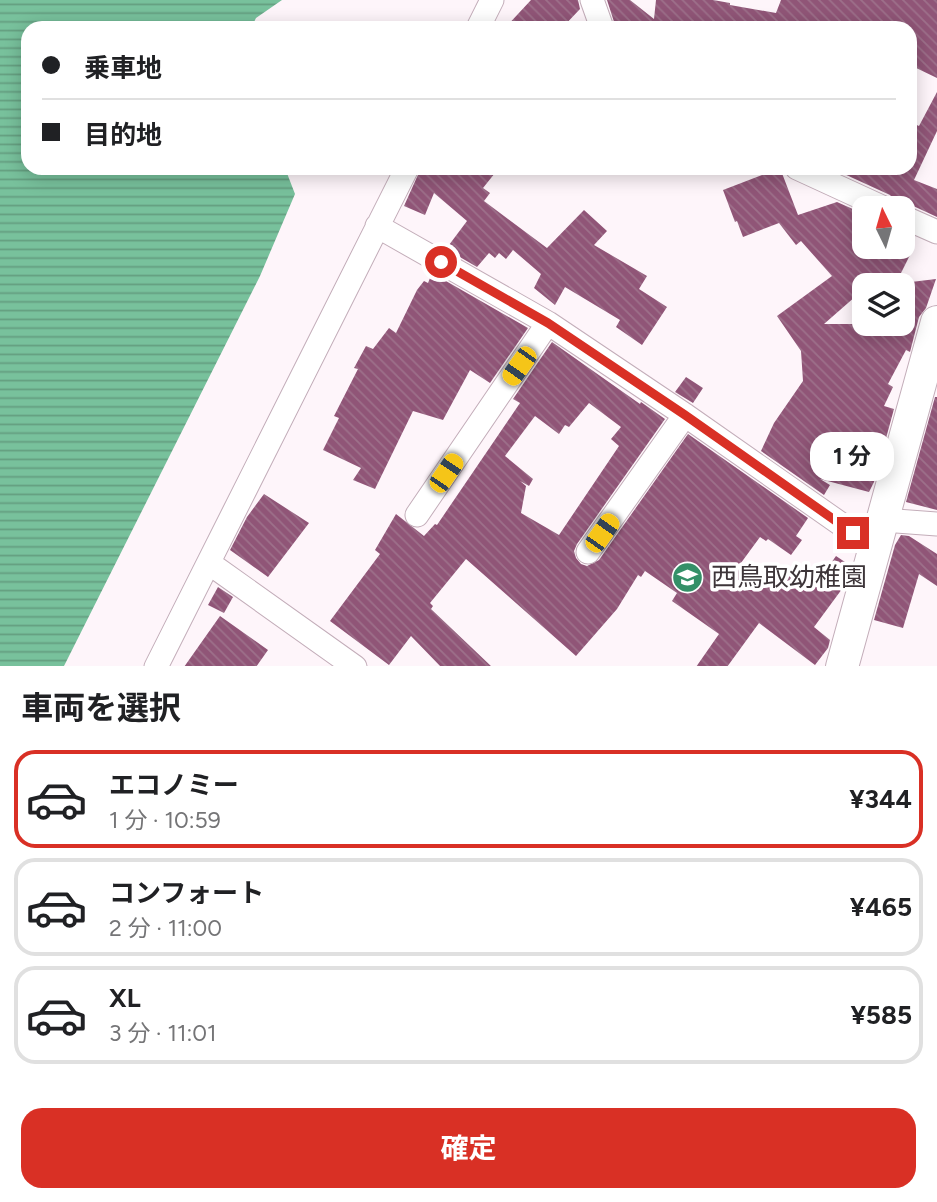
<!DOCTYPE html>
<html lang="ja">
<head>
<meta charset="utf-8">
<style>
  :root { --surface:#fff; --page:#f6f6f6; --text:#202124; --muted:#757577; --line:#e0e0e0; --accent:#d93025 }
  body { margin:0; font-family:Figtree,"Noto Sans JP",sans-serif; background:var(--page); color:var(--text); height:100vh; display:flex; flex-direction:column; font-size:26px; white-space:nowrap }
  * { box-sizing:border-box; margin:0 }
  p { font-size:23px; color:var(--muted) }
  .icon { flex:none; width:38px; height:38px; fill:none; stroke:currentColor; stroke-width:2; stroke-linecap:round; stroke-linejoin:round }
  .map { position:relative; height:666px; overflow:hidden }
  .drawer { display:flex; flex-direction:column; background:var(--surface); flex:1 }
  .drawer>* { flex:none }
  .top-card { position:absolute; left:21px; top:21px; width:896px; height:154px; border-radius:21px; box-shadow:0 4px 18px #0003; display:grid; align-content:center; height:154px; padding:0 21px; background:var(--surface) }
  .needle { width:46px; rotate:355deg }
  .tools { position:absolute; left:852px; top:196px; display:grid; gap:14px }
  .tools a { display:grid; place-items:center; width:63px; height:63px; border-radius:14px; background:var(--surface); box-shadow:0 4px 18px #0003; font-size:35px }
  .end { position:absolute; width:32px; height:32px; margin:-16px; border:9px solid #d93025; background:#fff; box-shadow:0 0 0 4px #fff }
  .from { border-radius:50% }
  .bubble { position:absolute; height:49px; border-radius:21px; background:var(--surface); box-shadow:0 4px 18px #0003; font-size:23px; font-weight:700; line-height:49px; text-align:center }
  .car { position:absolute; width:21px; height:42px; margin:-21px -10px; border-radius:9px; box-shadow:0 0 5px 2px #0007; background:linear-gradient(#f5c518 24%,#345 0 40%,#f5c518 0 76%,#345 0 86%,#f5c518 0) }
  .top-card b { display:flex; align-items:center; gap:24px; height:66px; font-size:26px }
  .top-card b+b { border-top:2px solid var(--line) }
  .top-card i { width:18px; height:18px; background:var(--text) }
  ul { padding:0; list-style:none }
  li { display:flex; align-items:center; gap:21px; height:98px; margin:0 14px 10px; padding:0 7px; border:4px solid var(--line); border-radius:21px }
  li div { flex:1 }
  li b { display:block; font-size:26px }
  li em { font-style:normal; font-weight:700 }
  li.on { border-color:var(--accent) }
  li>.icon { width:63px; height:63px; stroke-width:1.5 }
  h2 { padding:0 21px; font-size:32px; line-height:84px }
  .primary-button { display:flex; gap:14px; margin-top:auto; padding:14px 21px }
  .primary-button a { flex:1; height:80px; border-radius:21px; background:var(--accent); color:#fff; font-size:28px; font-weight:700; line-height:80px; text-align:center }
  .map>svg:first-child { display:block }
  .water { fill:url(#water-rules) }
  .building { fill:url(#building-back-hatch); fill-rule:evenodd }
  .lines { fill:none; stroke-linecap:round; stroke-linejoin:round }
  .street-casing { stroke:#c3adb9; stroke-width:25 }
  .secondary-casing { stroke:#c3adb9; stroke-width:34 }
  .street { stroke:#fff; stroke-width:23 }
  .secondary { stroke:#fff; stroke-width:32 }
  .route { stroke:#d93025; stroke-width:9 }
  .labels { text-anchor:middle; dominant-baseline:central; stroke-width:7; stroke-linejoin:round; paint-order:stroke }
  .poi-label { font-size:26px; fill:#3d3539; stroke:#fff; text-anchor:start }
</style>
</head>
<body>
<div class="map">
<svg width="937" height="667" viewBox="0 0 937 667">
  <defs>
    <pattern id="water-rules" width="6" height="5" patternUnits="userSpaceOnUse" patternTransform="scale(1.75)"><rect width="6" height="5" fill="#78c19c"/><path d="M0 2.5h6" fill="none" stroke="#649e80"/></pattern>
    <pattern id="building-back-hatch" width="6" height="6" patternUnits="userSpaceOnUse" patternTransform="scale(1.75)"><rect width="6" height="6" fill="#905577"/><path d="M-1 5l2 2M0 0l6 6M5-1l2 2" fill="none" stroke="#9d708a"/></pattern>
  </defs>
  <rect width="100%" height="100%" fill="#fef5fa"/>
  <!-- water -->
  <path class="water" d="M0 0H282L256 18 251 28H28V168H285L295 194 260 276 64 666H0Z"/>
  <!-- building -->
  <path class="building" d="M531 0H578L580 9 562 28H505Z
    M607 0H630L654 19 656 0H713L730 3V5L776 13 781 0H937V78L910 65V28H616Z
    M937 92V131L914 180 937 189V217L909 204 897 203 890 195 831 168H910V122L919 126Z
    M421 168H499L483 188 490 193 484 201 547 248 584 210 607 231 594 245 647 276 639 289 667 307 642 345 616 327 620 320 565 287 555 305 534 288 541 274 513 250 506 259 499 253 495 258 489 253 477 267 446 249 467 221 434 193 425 215 404 206Z
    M780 168 798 215 837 202 864 214V247H914L895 285H864V289L824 324H903V283L936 279 926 308 919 317 910 352 906 350 888 384 893 387 884 406 894 409 874 482 869 492 820 479 830 485 824 495 761 451 774 423 803 381 801 351 777 316 832 276 801 241 796 245 779 223 743 237 737 221 735 222 723 190Z
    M432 273 528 328 490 383 470 370 443 420 413 411 375 489 353 480 361 468 323 450 339 418 334 416 358 369 354 368 366 346 373 349 389 328 396 333 417 290 424 281 428 283Z
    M552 342 640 404 641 402 665 419 577 544 574 551 576 558 581 564 587 566 599 560 688 434 808 518 796 536 802 540 791 555 768 539 766 541 760 537 738 567 778 592 796 567 817 583 836 556 851 566 844 590 842 589 814 627 830 640 828 648 815 665 759 623 727 667H696L719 634 672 601 677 593 645 571 641 577 638 575 617 609 576 656 466 559 430 603 433 606 431 609 492 667H441L411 636 389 665 330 621 380 554 375 550 396 514 424 536 435 524 437 525 520 403 513 399ZM589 403 621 427 611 439 619 446 559 535 521 513 526 486 520 481 529 486 533 479 505 456 535 416 559 434 565 425 569 427Z
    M686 377 703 388 693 403 675 392Z
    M935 397H937V510L906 502Z
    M264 494 309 523 268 577 230 550 247 517Z
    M901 535 909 536 937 554V586L919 574 903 628 874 620 895 545Z
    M218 587 233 597 224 613 208 605Z
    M220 616 268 650 256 667H184Z"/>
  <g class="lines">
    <defs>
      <path id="street" d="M592 0 602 28
        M478 28 492 0
        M797 168 884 208
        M903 217 937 232
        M377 226 548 323 685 415 875 548
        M417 515 548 323
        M883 520 937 524
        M588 552 685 415
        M209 563 355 667
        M156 667 407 168"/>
      <path id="secondary" d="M842 667 937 322"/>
    </defs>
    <!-- street casing -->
    <use href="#street" class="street-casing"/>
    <!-- secondary casing -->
    <use href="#secondary" class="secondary-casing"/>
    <!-- street -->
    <use href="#street" class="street"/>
    <!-- secondary -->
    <use href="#secondary" class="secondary"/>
  </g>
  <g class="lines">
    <!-- route -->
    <path class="route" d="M441 262 548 323 685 415 853 533"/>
  </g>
  <!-- icons -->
  <defs>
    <symbol id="school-disc" viewBox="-11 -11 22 22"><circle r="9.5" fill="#349068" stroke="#fff"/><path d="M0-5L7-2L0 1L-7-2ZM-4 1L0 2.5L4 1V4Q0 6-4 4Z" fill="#fff"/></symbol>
  </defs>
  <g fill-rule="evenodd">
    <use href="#school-disc" x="670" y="560" width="35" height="35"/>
  </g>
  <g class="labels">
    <!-- poi labels -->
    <g class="poi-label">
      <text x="711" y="577">西鳥取幼稚園</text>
    </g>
  </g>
</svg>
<div class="tools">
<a><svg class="needle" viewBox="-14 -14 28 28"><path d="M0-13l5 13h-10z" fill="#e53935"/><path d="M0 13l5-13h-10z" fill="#757577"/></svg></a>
<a><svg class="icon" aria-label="layers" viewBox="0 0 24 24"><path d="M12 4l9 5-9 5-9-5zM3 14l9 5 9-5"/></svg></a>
</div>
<i class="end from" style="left:441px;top:262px"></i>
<i class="end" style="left:853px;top:533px"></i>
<div class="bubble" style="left:810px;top:432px;width:84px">1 分</div>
<i class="car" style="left:519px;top:366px;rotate:215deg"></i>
<i class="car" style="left:446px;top:473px;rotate:34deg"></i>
<i class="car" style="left:602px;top:533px;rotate:35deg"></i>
<div class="top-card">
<b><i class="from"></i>乗車地</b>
<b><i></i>目的地</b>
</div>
</div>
<section class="drawer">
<h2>車両を選択</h2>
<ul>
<li class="on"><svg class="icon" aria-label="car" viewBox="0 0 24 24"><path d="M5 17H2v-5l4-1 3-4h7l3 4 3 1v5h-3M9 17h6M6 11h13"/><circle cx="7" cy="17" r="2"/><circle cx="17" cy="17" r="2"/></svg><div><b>エコノミー</b><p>1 分 · 10:59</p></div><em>¥344</em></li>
<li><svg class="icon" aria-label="car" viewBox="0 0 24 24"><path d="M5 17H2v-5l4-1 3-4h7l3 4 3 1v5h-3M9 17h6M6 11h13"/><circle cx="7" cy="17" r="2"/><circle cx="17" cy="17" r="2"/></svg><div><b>コンフォート</b><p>2 分 · 11:00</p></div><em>¥465</em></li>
<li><svg class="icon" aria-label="car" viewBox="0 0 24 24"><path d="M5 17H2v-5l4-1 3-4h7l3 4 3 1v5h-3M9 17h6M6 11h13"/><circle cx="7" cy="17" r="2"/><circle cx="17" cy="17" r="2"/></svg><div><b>XL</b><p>3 分 · 11:01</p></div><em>¥585</em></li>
</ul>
<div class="primary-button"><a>確定</a></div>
</section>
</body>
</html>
